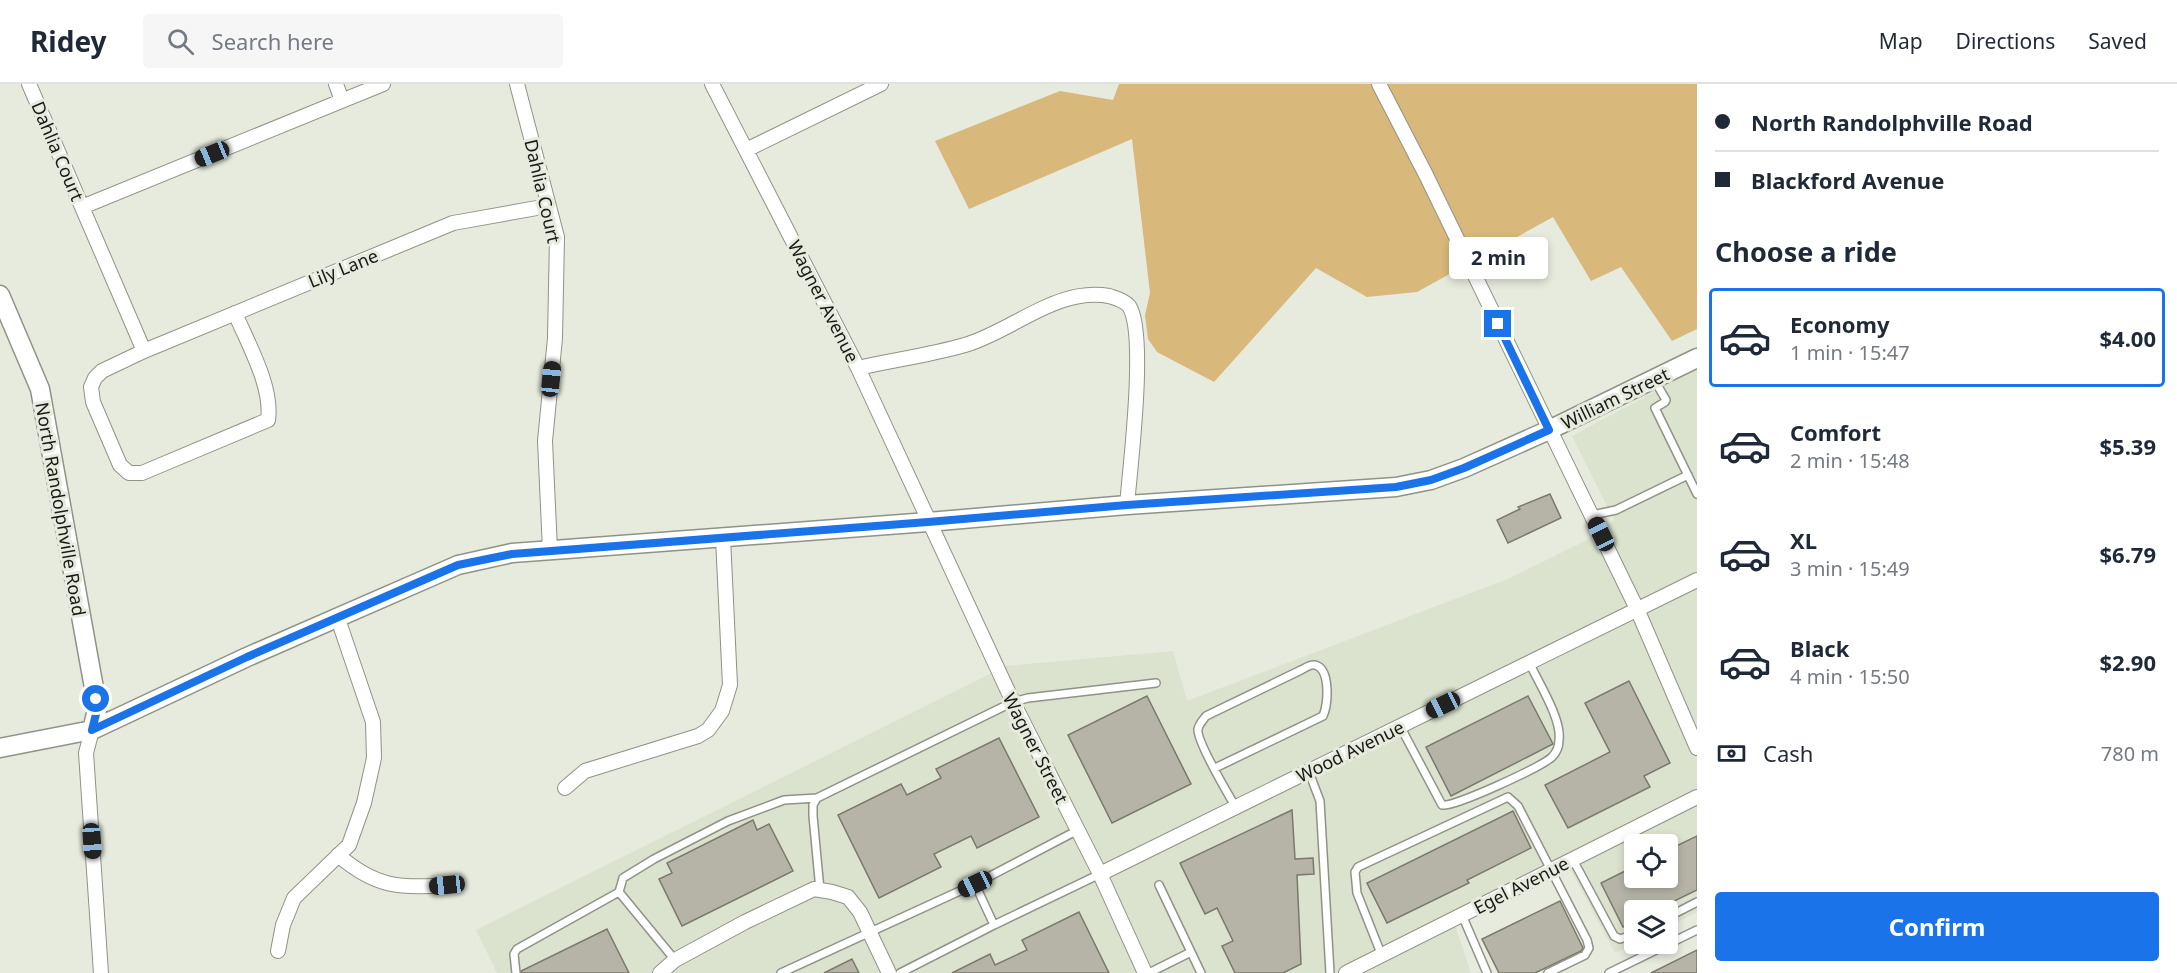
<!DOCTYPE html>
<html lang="en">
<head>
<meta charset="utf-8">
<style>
  :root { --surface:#fff; --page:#f6f6f7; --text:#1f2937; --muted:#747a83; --line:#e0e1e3; --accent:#1a73e8 }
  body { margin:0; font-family:"Noto Sans",sans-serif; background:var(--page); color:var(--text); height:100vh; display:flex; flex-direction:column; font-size:22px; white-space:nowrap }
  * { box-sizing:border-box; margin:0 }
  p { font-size:20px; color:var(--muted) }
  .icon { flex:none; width:33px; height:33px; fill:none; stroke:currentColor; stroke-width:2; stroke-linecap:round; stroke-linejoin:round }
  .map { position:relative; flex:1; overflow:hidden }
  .details { display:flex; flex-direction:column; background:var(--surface); width:480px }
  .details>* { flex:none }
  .guide { display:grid; align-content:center; height:132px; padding:0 18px; background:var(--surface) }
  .tools { position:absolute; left:1624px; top:750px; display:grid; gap:12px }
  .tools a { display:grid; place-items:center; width:54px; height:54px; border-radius:6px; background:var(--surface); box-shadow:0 3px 9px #0003; font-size:30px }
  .end { position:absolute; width:27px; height:27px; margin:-14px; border:8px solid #1a73e8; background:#fff; box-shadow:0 0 0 3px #fff }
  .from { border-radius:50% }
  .bubble { position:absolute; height:42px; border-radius:6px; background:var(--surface); box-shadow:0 3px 9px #0003; font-size:20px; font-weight:700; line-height:42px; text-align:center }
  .car { position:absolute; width:18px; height:36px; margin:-18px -9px; border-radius:8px; box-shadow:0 0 4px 2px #0007; background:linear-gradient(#222 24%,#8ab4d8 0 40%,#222 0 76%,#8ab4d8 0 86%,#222 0) }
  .guide b { display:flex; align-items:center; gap:21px; height:57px; font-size:22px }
  .guide b+b { border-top:2px solid var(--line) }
  .guide i { width:15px; height:15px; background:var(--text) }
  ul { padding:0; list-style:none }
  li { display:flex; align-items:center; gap:18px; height:99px; margin:0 12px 9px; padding:0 6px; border:3px solid transparent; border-radius:6px }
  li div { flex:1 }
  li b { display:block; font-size:22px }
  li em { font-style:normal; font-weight:700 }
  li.on { border-color:var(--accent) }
  li>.icon { width:54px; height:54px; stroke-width:1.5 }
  h2 { padding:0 18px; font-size:27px; line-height:72px }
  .pay { display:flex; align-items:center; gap:15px; height:66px; padding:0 18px; font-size:22px }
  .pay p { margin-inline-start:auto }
  .button { display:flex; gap:12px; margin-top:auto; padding:12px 18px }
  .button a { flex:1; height:69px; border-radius:6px; background:var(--accent); color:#fff; font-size:24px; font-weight:700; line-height:69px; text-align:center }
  header { display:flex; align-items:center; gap:36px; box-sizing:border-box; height:84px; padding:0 30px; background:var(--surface); border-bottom:2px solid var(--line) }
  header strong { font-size:28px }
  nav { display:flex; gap:33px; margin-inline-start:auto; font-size:21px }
  .search { width:420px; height:54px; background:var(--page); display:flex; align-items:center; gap:15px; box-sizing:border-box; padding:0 21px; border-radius:6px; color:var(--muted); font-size:22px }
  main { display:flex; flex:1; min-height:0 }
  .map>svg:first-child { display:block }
  .built { fill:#dbe2cd; fill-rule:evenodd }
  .green { fill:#d8b87b }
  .building { fill:#b5b4a7; stroke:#7a786c; stroke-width:1.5 }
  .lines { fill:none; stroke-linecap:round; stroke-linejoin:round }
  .lane-casing { stroke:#8f9386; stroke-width:10 }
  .street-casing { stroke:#8f9386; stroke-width:16 }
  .secondary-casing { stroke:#8f9386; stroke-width:21 }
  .lane { stroke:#fff; stroke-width:7 }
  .street { stroke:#fff; stroke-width:14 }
  .secondary { stroke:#fff; stroke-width:18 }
  .route { stroke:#1a73e8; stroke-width:8 }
  .labels { text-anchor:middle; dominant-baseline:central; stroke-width:6; stroke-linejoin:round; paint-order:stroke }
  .street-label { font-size:18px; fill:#181915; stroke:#e7ebde }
</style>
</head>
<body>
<header>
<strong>Ridey</strong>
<div class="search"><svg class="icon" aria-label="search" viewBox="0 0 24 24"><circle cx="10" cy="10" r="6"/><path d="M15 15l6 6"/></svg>Search here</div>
<nav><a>Map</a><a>Directions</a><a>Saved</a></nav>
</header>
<main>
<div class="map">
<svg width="1697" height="889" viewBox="0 0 1697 889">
  <rect width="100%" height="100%" fill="#e7ebde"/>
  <!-- built -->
  <path class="built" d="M1697 285V828L1668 843V826H1635V859L1615 869 1567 779 1453 835 1471 889H497L476 846 1006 582 1173 567 1187 617 1510 494 1587 456 1614 436 1572 352ZM1635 760H1668V794H1635Z"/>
  <!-- green -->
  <path class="green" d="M1119 0H1697V245L1672 257 1621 183 1591 197 1553 133 1417 208 1367 213 1316 184 1214 298 1157 268 1148 255 1145 231 1150 209 1132 55 969 125 935 57 1060 7 1113 16Z"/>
  <!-- building -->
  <path class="building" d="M1550 410 1561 434 1508 459 1497 436 1520 425 1518 423Z
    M1629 597 1670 679 1644 692 1650 703 1568 744 1545 701 1610 668 1585 619Z
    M1147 612 1191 700 1112 739 1068 651Z
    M1528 612 1553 660 1451 712 1426 663Z
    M999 654 1039 733 977 764 971 752 934 770 941 783 879 814 838 731 901 700 907 711 941 694 936 685Z
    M1292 726 1295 775 1313 774 1314 790 1297 791 1301 880 1283 889H1235L1222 862 1233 857 1217 824 1205 830 1180 779Z
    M1513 727 1531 764 1467 796 1469 799 1387 839 1367 799Z
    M753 736 757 746 769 740 793 787 682 842 659 795 672 789 667 779Z
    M1697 752V806L1656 826H1635V837L1623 843 1601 799 1635 782V794H1668V766Z
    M1560 817 1583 864 1581 867 1535 889H1499L1482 855Z
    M1079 828 1109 889H952L990 870 995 881 1027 866 1022 856Z
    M607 845 629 889H522L521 887Z
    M1697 866V889H1651Z
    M852 875 859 889H824Z"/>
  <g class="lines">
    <defs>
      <path id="lane" d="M1655 297 1666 316 1665 318 1655 324 1697 410
        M1592 431 1616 426 1688 391
        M1400 642 1442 721C1453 724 1541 683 1552 673 1556 669 1559 662 1559 656 1562 635 1538 598 1529 578
        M1215 684 1323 632C1328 621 1331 585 1315 581 1310 580 1305 584 1301 586L1206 632C1203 636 1199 640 1198 645 1196 656 1228 710 1235 722
        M1309 688 1320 717 1330 889
        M1572 774 1614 852 1620 855 1635 850
        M975 800 994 841
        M820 806 813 732V721L817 714 1013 618 1028 614 1156 599
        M1462 831 1487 889
        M1668 833 1697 818
        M1191 868 1201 889
        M1382 872 1357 809 1355 788 1358 783 1508 713 1518 722 1587 856 1589 864 1585 871 1548 889
        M675 876 619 808 623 794 654 775 728 737 784 716 817 714
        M516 889 514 870 517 865 619 808
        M781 889 975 800 1078 746
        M900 889 994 841 1100 790
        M1149 889 1191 868 1159 801
        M1609 889 1697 846"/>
      <path id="street" d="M29 0 144 267
        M336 0 342 17
        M517 0 557 153 555 254 545 357 550 466
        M712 0 858 284 1013 618 1100 790 1145 889
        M1379 0 1426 91 1637 525 1697 664
        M746 66 881 0
        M82 123 383 0
        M235 229C248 260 273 303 268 336L142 389H129L120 381 93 318 91 303 95 294 102 287 144 267 453 139 548 122
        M858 284C893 276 930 271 965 261 1013 247 1056 203 1109 212 1115 214 1124 216 1129 222 1147 249 1130 384 1127 421
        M92 646 86 669 101 889
        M565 704 585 687 698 652 708 646 722 627 730 601 723 454
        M338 771C375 803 400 805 447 801
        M1100 790 1697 496
        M278 867 283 841 294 814 349 761 364 719 374 674 373 638 337 532
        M660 889 675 876 745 838 814 805 832 808 848 813 860 828 889 889
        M1346 889 1697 713"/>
      <path id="secondary" d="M0 211 40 305 96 615 97 626 92 646
        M0 664 92 646 247 573 458 481 512 469 567 465 928 438 1127 421 1396 403 1431 396 1464 384 1549 346 1697 274"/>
    </defs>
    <!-- lane casing -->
    <use href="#lane" class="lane-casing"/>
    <!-- street casing -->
    <use href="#street" class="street-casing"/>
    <!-- secondary casing -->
    <use href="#secondary" class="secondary-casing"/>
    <!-- lane -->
    <use href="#lane" class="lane"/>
    <!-- street -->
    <use href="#street" class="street"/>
    <!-- secondary -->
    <use href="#secondary" class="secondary"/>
  </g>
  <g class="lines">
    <!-- route -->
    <path class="route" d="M96 615 97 626 92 646 247 573 458 481 512 470 928 438 1127 421 1396 403 1431 396 1464 384 1549 346 1498 240"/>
  </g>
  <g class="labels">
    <!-- street labels -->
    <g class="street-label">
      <text transform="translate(58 67) rotate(67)">Dahlia Court</text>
      <text transform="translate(543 107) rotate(77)">Dahlia Court</text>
      <text transform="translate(343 184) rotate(-22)">Lily Lane</text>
      <text transform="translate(824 217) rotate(63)">Wagner Avenue</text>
      <text transform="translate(1615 314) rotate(-26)">William Street</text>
      <text transform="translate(61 425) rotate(80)">North Randolphville Road</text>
      <text transform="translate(1036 664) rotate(63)">Wagner Street</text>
      <text transform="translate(1350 667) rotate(-26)">Wood Avenue</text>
      <text transform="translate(1521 801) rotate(-27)">Egel Avenue</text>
    </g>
  </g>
</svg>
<div class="tools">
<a><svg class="icon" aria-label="locate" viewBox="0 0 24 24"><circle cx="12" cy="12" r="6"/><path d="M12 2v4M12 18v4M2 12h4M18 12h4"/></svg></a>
<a><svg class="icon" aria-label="layers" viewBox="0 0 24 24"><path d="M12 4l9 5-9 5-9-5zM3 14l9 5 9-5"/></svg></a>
</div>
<i class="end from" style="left:96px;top:615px"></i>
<i class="end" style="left:1498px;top:240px"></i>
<div class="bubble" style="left:1449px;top:153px;width:99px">2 min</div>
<i class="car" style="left:212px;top:70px;rotate:248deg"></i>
<i class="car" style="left:551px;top:295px;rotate:6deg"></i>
<i class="car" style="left:1601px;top:450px;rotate:334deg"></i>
<i class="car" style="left:1443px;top:621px;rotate:244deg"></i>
<i class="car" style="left:92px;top:757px;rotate:176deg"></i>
<i class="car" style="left:975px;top:800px;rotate:245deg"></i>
<i class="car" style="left:447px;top:801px;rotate:264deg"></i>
</div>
<section class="details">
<div class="guide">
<b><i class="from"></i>North Randolphville Road</b>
<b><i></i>Blackford Avenue</b>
</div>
<h2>Choose a ride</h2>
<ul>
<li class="on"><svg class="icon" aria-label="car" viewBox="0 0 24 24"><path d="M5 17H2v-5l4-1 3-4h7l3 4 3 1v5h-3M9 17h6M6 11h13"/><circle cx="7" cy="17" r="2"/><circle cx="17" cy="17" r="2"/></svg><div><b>Economy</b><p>1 min · 15:47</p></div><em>$4.00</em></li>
<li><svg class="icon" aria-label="car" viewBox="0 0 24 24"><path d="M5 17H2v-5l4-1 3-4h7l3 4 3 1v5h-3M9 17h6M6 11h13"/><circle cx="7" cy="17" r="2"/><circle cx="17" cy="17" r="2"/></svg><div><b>Comfort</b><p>2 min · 15:48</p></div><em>$5.39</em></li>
<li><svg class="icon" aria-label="car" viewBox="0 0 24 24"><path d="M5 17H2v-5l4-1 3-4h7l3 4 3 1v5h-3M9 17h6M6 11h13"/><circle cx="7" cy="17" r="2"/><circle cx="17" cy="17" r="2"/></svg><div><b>XL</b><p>3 min · 15:49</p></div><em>$6.79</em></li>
<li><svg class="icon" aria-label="car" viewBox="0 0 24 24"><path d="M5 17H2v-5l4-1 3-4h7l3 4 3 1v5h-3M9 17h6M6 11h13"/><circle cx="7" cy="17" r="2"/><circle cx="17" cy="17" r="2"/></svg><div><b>Black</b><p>4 min · 15:50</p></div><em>$2.90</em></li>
</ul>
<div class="pay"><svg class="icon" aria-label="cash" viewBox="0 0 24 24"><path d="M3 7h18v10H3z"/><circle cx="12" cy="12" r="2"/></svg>Cash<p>780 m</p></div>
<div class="button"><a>Confirm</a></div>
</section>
</main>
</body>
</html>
